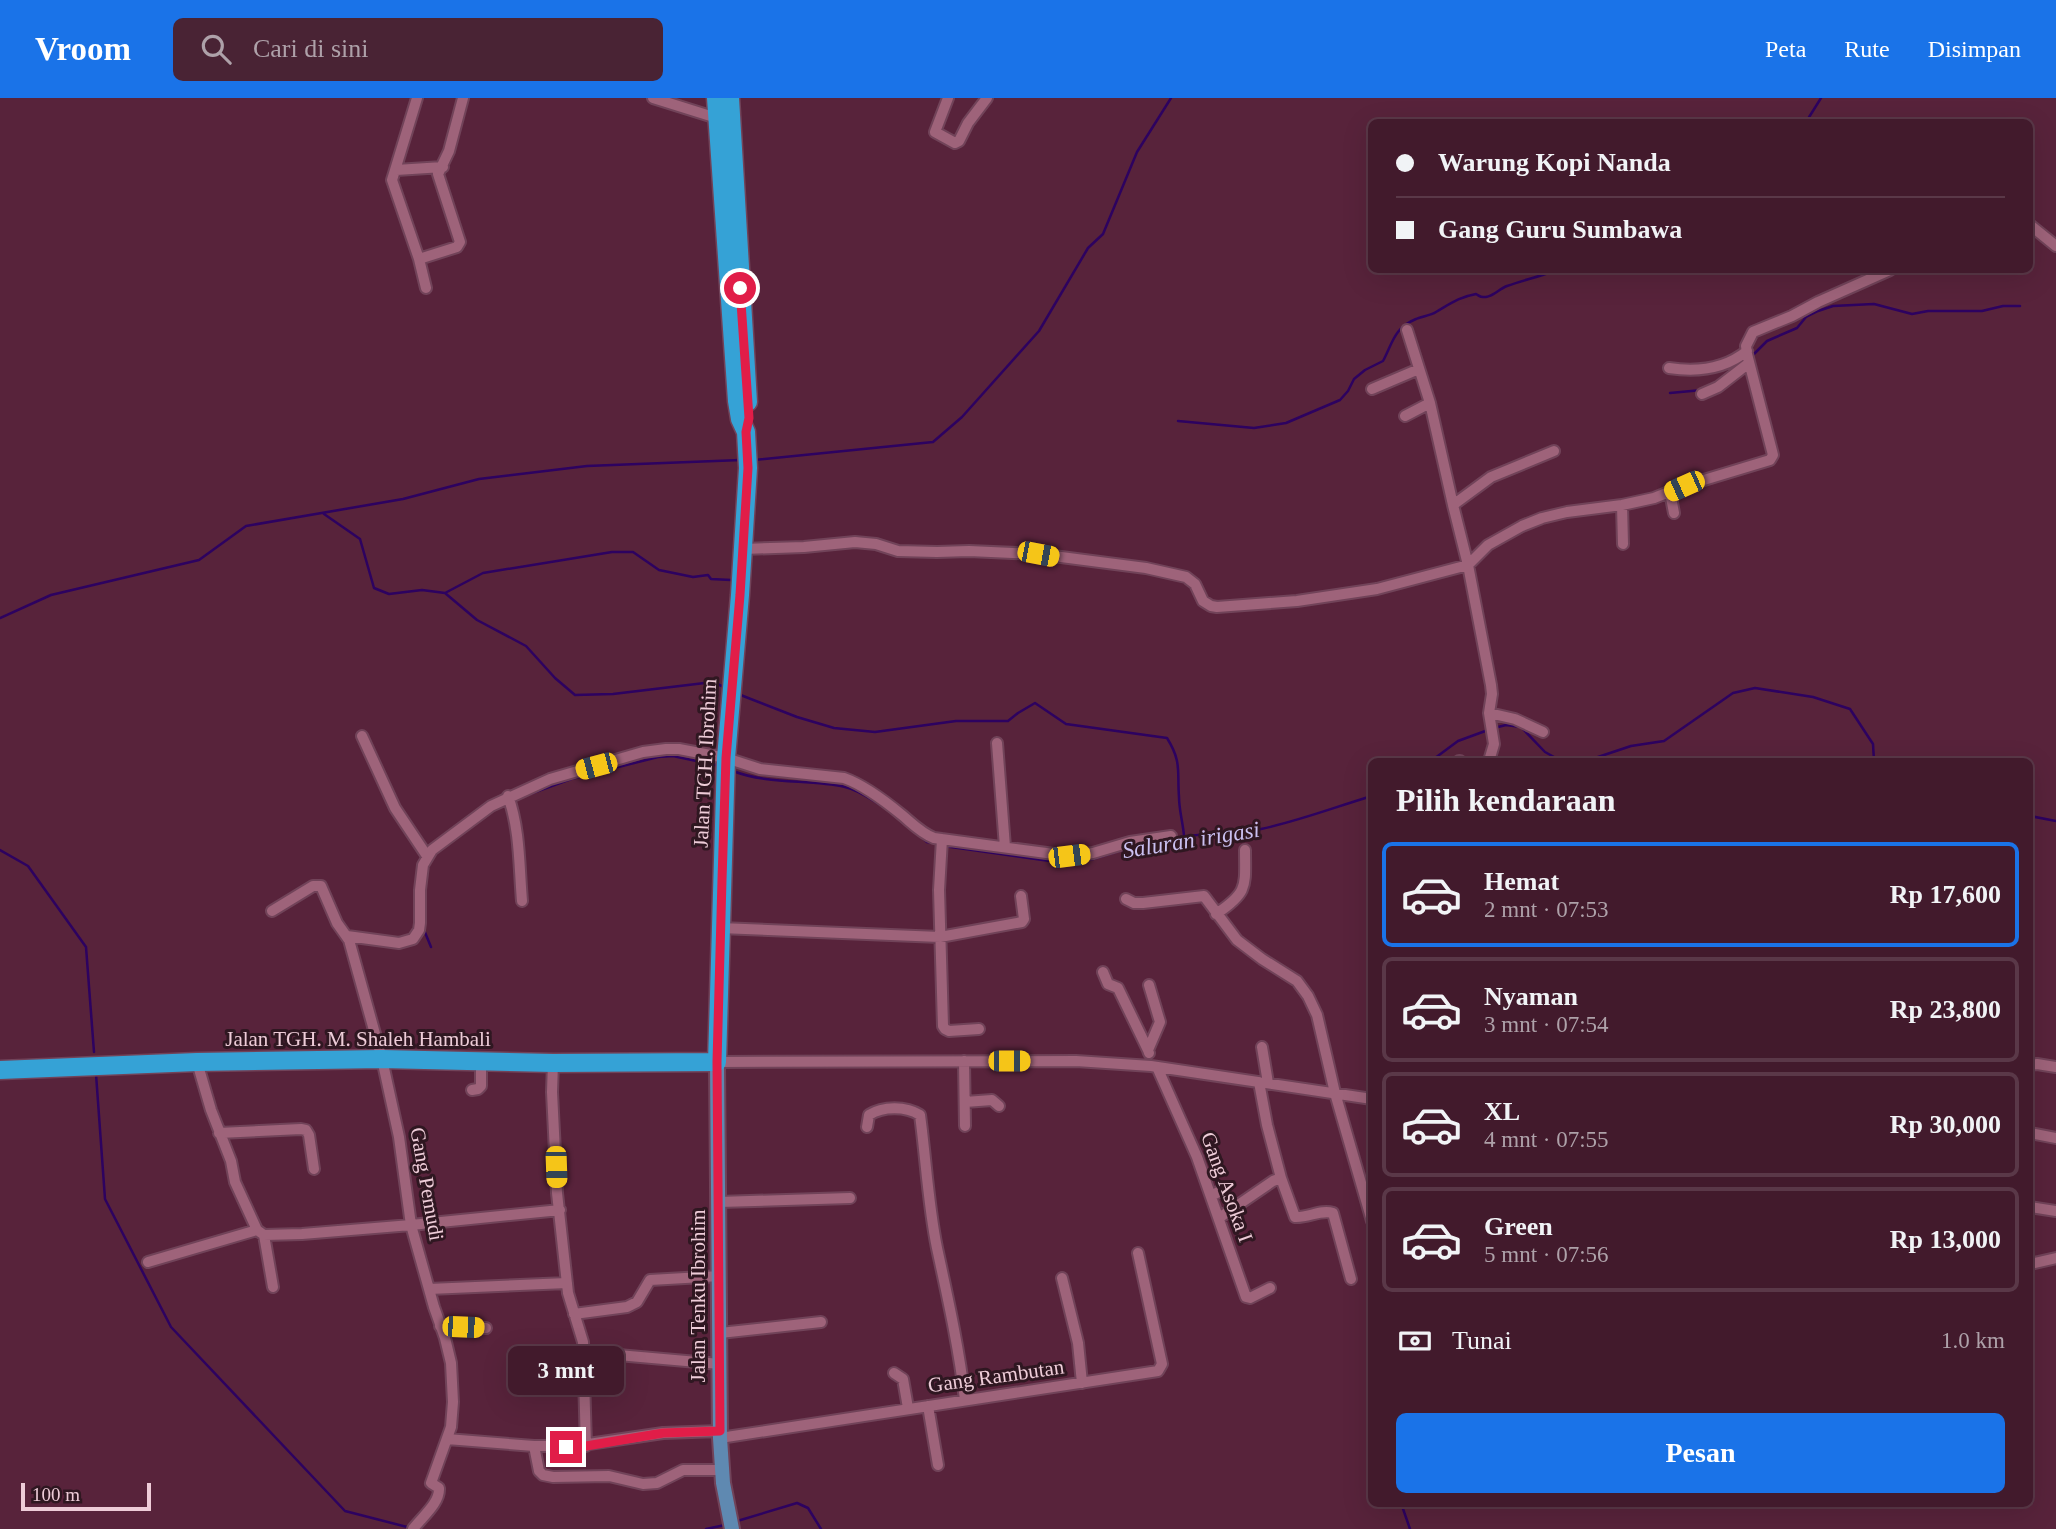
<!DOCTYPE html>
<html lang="id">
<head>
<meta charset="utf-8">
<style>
  :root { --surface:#421a2c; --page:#492334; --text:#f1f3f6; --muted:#aea1a9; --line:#5a3848; --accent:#1a73e8 }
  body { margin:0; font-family:"Times New Roman",serif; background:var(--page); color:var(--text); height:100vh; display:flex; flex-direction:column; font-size:26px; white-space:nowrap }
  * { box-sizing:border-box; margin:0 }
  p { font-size:23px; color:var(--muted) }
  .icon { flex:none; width:38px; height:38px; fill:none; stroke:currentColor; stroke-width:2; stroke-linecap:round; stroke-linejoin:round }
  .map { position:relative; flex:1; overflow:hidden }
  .side { position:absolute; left:1368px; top:660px; width:665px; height:749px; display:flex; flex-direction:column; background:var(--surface); border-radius:10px; box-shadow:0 7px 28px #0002,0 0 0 2px var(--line) }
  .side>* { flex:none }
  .guide { position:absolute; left:1368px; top:21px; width:665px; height:154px; border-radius:10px; box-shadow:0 7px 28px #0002,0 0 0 2px var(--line); display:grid; align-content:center; height:154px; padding:0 28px; background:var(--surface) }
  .scale { position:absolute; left:21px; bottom:18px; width:130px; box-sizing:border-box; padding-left:7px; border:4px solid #eeccd8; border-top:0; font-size:19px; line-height:24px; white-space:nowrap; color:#eeccd8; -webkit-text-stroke:5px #2f1721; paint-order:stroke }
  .end { position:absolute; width:32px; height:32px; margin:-16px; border:9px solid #e11d48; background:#fff; box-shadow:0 0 0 4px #fff }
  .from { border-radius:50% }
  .bubble { position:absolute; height:49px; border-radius:10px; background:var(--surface); box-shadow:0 7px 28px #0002,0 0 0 2px var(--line); font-size:23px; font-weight:600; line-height:49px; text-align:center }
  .car { position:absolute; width:21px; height:42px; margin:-21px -10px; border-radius:9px; box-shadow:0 0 5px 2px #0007; background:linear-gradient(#f5c518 24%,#345 0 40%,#f5c518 0 76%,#345 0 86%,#f5c518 0) }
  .guide b { display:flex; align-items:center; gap:24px; height:66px; font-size:26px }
  .guide b+b { border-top:2px solid var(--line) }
  .guide i { width:18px; height:18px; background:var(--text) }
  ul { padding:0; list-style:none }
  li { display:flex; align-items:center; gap:21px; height:105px; margin:0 14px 10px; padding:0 14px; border:4px solid var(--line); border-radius:10px }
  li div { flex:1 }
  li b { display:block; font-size:26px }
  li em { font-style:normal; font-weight:600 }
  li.selected { border-color:var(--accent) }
  li>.icon { width:63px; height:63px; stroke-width:1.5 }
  h2 { padding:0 28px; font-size:32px; line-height:84px }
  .pay { display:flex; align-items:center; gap:18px; height:77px; padding:0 28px; font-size:26px }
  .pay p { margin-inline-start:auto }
  .button { display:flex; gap:14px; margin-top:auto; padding:14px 28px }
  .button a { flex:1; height:80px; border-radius:10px; background:var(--accent); color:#fff; font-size:28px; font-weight:600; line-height:80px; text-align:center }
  header { display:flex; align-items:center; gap:42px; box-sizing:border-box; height:98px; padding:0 35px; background:var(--accent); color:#fff }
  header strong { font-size:33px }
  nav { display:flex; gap:38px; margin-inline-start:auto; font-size:24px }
  .search { width:490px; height:63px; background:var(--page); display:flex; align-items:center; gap:18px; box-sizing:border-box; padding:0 24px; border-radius:10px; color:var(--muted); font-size:26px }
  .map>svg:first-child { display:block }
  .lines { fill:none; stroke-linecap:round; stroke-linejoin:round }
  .stream { stroke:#2d0260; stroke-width:2.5 }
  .minor-casing { stroke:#714359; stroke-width:14 }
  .major-casing { stroke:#714359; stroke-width:18 }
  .highway-casing { stroke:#714359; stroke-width:21 }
  .minor { stroke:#9e637a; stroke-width:10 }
  .major { stroke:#5f89b1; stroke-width:14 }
  .highway { stroke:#35a2d6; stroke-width:18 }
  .route { stroke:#e11d48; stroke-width:9 }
  .labels { text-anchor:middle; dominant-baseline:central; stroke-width:6; stroke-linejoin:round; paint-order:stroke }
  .street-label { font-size:21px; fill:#eeccd8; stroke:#2f1721 }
  .water-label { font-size:23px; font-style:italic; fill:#cac0f1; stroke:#2f1721 }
</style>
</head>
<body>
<header>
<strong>Vroom</strong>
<div class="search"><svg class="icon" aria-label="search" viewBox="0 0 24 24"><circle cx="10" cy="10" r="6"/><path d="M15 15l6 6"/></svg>Cari di sini</div>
<nav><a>Peta</a><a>Rute</a><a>Disimpan</a></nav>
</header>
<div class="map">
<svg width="2056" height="1431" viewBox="0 0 2056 1431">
  <rect width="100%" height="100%" fill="#58233b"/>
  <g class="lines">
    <!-- stream -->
    <path class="stream" d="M1806 24 1821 0
      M1750 260 1767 243 1797 230 1806 219 1818 213 1833 208 1874 206 1912 216 1928 213H1982L2003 208H2020
      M1670 295 1702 292
      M1178 323 1254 330 1286 325 1340 302 1348 293 1354 281 1365 272 1383 263C1393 244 1394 230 1416 221 1422 218 1430 218 1436 214 1450 206 1459 199 1476 196 1481 199 1480 199 1486 199 1494 198 1499 191 1507 188 1523 182 1540 179 1556 172
      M755 362 933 344 962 319 1039 233 1088 150 1103 136 1137 54 1171 0
      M324 416 360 441 374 490 389 496 422 492 445 495 477 522 526 548 555 580 575 597 613 596 713 584 726 590
      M445 495 483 475 612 454H633L659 472 693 479 708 477 711 481 731 482
      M0 520 51 497 199 462 246 428 403 401 479 381 587 368 741 362
      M738 596 797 619 834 630 875 634 956 623H1008L1018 615 1035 605 1066 626 1167 640C1182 664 1177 673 1179 699 1179 712 1183 725 1184 738
      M1494 630 1506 627 1521 629 1545 654 1554 659 1570 661 1595 660 1631 648 1664 643 1733 595 1755 590 1813 599 1850 611 1873 646 1874 663
      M1431 663 1458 643 1488 632
      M733 673C769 687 808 681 845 689 859 692 872 702 884 709
      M527 697 571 681 658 659 673 658 720 668
      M2030 718 2056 723
      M922 739 927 744 934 745
      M1174 741C1202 733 1233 738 1261 731 1299 723 1335 709 1372 698
      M944 748 1064 765 1093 761 1119 753 1165 744
      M0 752 28 768 86 849 94 954
      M424 832 431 849
      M96 976 105 1101 171 1229 345 1413 411 1430
      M1401 1405 1410 1431
      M734 1424 797 1405 808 1410 821 1431
      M706 1431 725 1427"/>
    <defs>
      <path id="minor" d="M417 0 392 82 419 161 426 190
        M653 0 720 21
        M948 0 935 34 955 45 959 43 968 25 987 0
        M396 72 443 69
        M2030 127 2056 148
        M419 161 457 149 460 144 438 76 449 53 463 0
        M1407 232 1430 305 1453 407
        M1669 270C1696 274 1725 271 1747 253
        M1372 291 1419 271
        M1702 296 1718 289 1749 265
        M1405 318 1430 305
        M1670 394 1674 415
        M1622 407 1623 446
        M743 451 804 449 855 444 876 446 898 453 937 454 969 453 1038 456 1146 470 1186 479 1195 486 1203 503 1211 508 1217 509 1297 503 1377 491 1468 467 1488 447 1522 428 1542 420 1567 414 1622 407 1654 400 1684 388 1770 362 1773 357 1772 353 1747 256 1746 248 1753 234 1792 218 1818 204 1890 172
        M1489 615 1515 621 1543 634
        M362 638 395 710 427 758
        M997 645 1005 749
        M1459 663H1460
        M1489 663 1494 646 1489 615 1492 596 1491 587 1468 467 1453 407 1491 379 1554 353
        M508 698C520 731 519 768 522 803
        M942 741 939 792 943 928 945 931 949 933 979 931
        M1126 801 1134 805H1143L1204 798 1237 842 1262 861 1297 883 1308 898 1317 917 1335 995 1372 1123
        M272 813 313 788H321L337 825 349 842 382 961 399 1039 411 1127 434 1209 445 1240 451 1265 453 1304 451 1329 431 1385 439 1390C440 1405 422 1419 413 1431
        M1216 816C1249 794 1245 788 1245 752
        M720 830 940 839 1022 824 1024 821 1021 798
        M347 838 399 845 413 841 419 832 420 825V792L423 767 432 752 491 708 550 681 643 654 666 651H679L726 660 760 671 844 680C864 687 885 703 902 717 913 726 921 735 934 740L1069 758 1093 755 1130 744 1171 738
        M1103 874 1108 886 1118 890 1148 952
        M1149 887 1160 924 1148 952 1149 955
        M1262 949 1268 985
        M964 963 965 1028
        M197 964 211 1012 231 1063 235 1084 257 1132 264 1137 302 1136 411 1127 560 1112
        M717 964 1076 963 1151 968 1372 1001
        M553 965 552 994 557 1095 568 1195 583 1244 586 1348
        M2030 967 2037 966 2056 969
        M1157 969 1197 1059 1246 1199 1250 1200 1270 1190
        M472 992 478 991 481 988V962
        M965 1004 992 1002 999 1008
        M867 1029 869 1017C883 1008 906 1008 920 1017 926 1061 928 1106 937 1150 948 1201 959 1250 965 1302
        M219 1035 301 1031 306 1032 309 1037 314 1071
        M2030 1035 2056 1040
        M1281 1080 1295 1119C1308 1120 1321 1111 1333 1115L1351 1181
        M1211 1098 1224 1091
        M719 1104 850 1100
        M2030 1109 2056 1113
        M1219 1120 1273 1083 1281 1080 1267 1027 1259 984
        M264 1137 273 1189
        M148 1164 257 1132
        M2030 1166 2056 1160
        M1062 1180 1078 1245 1082 1285
        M429 1191 567 1185
        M574 1216 627 1209 637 1204 650 1182 720 1178
        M440 1228 486 1230
        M720 1235 821 1224
        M584 1254 720 1266
        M894 1275 903 1281 908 1310
        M928 1308 938 1367
        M720 1340 1158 1273 1162 1266 1138 1155
        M447 1341 534 1348H575L663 1335 720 1333
        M534 1348 539 1373 543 1377 553 1379 609 1378 643 1386 657 1385 683 1372H722"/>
      <path id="major" d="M717 964 720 1340 723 1385 732 1431"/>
      <path id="highway" d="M730 0 748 304
        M0 972 197 964 382 961 553 965 717 964 726 660 740 497 748 370 746 334 740 321 737 303 716 0"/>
    </defs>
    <!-- minor casing -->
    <use href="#minor" class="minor-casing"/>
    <!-- major casing -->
    <use href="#major" class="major-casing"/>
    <!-- highway casing -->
    <use href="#highway" class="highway-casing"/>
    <!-- minor -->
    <use href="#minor" class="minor"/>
    <!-- major -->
    <use href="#major" class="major"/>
    <!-- highway -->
    <use href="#highway" class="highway"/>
  </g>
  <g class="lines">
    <!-- route -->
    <path class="route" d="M566 1349 586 1348 663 1335 720 1333 717 964 722 782 726 660 740 497 748 370 746 334 749 320 740 190"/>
  </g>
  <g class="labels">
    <!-- street labels -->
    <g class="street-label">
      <text transform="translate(705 665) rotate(-87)">Jalan TGH. Ibrohim</text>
      <text x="358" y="941">Jalan TGH. M. Shaleh Hambali</text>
      <text transform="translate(427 1086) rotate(80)">Gang Pemudi</text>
      <text transform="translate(1227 1089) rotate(70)">Gang Asoka I</text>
      <text transform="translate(698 1198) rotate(-90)">Jalan Tenku Ibrohim</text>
      <text transform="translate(996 1278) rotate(-8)">Gang Rambutan</text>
    </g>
    <!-- water labels -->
    <g class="water-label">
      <text transform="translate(1191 742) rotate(-9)">Saluran irigasi</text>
    </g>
  </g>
</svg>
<div class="scale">100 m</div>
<i class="end from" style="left:740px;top:190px"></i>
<i class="end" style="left:566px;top:1349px"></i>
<div class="bubble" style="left:508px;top:1248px;width:116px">3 mnt</div>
<i class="car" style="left:1684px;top:388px;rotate:246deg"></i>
<i class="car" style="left:1038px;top:456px;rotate:101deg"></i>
<i class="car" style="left:596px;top:668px;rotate:255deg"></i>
<i class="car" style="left:1069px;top:758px;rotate:83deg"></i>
<i class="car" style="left:1009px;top:963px;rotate:90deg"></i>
<i class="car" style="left:556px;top:1069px;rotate:178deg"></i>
<i class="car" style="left:463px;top:1229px;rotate:92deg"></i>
<div class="guide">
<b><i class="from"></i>Warung Kopi Nanda</b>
<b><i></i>Gang Guru Sumbawa</b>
</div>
<section class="side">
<h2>Pilih kendaraan</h2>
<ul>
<li class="selected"><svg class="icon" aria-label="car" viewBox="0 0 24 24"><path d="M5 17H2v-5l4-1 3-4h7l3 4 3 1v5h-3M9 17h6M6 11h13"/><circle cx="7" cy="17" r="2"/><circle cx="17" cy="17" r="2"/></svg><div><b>Hemat</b><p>2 mnt · 07:53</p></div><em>Rp 17,600</em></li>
<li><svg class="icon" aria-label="car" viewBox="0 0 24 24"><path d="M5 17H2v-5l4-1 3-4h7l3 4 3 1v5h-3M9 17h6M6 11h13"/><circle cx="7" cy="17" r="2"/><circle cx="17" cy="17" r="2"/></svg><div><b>Nyaman</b><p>3 mnt · 07:54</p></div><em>Rp 23,800</em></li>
<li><svg class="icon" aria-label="car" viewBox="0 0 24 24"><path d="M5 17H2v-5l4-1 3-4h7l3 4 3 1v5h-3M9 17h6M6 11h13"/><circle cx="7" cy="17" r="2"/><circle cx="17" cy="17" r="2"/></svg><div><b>XL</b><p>4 mnt · 07:55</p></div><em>Rp 30,000</em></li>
<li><svg class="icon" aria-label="car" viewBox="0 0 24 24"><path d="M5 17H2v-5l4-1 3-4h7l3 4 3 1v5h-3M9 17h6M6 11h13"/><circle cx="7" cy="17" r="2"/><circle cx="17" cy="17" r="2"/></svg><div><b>Green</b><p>5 mnt · 07:56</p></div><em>Rp 13,000</em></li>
</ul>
<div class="pay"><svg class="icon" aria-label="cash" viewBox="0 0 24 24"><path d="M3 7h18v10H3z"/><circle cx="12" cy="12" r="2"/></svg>Tunai<p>1.0 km</p></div>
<div class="button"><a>Pesan</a></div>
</section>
</div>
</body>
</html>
